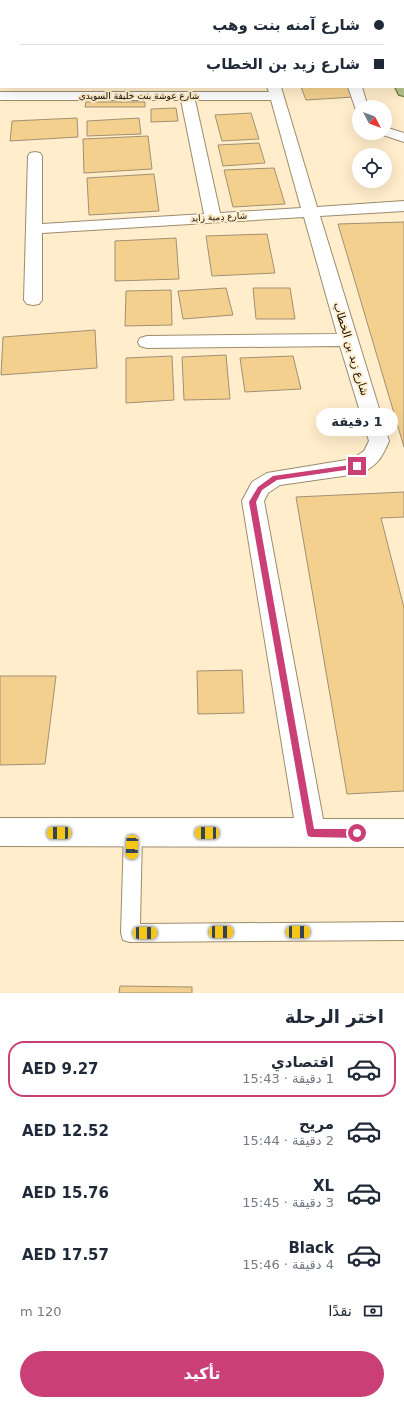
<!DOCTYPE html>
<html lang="ar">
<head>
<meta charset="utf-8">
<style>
  :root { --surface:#fff; --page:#f6f6f7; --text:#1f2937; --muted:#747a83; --line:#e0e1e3; --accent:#ca4076 }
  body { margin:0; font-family:"DejaVu Sans",Cairo,sans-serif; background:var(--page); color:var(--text); direction:rtl; height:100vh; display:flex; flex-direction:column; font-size:15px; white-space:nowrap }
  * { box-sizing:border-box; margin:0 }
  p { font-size:13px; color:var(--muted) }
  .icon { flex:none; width:22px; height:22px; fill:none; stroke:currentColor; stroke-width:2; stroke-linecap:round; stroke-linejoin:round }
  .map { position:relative; height:993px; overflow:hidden; direction:ltr }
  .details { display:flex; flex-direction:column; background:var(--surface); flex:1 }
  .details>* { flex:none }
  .hud { position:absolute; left:0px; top:0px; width:404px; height:88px; box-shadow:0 4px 16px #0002; direction:rtl; display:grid; align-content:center; height:88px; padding:0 20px; background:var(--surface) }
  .needle { width:26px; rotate:131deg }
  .tools { position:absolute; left:352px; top:100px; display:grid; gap:8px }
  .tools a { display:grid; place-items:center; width:40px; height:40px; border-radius:50%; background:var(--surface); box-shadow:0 4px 16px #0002; font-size:20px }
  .end { position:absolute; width:18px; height:18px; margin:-9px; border:5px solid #ca4076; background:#fff; box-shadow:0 0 0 2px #fff }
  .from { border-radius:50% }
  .bubble { position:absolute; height:28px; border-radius:14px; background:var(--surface); box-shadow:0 4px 16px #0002; font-size:13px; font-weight:600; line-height:28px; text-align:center; direction:rtl }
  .car { position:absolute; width:12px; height:24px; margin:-12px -6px; border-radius:5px; box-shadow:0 0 3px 1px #0007; background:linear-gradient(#f5c518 24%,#345 0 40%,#f5c518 0 76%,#345 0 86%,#f5c518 0) }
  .hud b { display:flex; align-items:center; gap:14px; height:38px; font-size:15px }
  .hud b+b { border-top:1px solid var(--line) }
  .hud i { width:10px; height:10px; background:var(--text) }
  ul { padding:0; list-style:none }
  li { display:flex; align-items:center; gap:12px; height:56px; margin:0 8px 6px; padding:0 12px; border:2px solid transparent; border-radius:16px }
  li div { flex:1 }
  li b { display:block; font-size:15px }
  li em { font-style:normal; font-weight:600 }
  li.active { border-color:var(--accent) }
  li>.icon { width:36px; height:36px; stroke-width:1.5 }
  h2 { padding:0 20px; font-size:18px; line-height:48px }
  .pay { display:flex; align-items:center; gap:10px; height:44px; padding:0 20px; font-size:15px }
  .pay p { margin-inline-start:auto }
  .button { display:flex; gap:8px; margin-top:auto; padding:8px 20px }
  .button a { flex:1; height:46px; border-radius:24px; background:var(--accent); color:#fff; font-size:16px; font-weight:600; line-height:46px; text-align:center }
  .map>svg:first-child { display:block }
  .building { fill:#f4d08e; stroke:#a19072 }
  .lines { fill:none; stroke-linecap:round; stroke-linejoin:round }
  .lane-casing { stroke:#9c8c6d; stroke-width:2 }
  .street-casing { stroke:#9c8c6d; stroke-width:2 }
  .primary-casing { stroke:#5d6929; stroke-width:2 }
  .lane { fill:#fff; fill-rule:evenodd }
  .street { fill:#fff; fill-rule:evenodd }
  .primary { fill:#b6c28b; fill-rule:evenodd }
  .route { fill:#ca4076 }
  .labels { text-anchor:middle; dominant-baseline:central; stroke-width:4; stroke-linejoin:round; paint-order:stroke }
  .far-street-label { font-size:9px; fill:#130d03; stroke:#ffedcb }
  .street-label { font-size:11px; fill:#130d03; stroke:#ffedcb }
</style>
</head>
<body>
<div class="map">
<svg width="404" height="993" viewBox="0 0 404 993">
  <rect width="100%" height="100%" fill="#ffedcb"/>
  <!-- building -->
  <path class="building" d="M301 87H348L353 97 306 100Z
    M86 102H145V107H85Z
    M176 108 178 121 151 122V109Z
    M251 113 259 139 222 141 215 115Z
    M77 118 78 137 10 141 12 121Z
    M139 118 141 134 87 136V121Z
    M148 136 152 169 84 173 83 139Z
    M259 143 265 163 223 166 218 145Z
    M274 168 285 204 233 207 224 170Z
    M154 174 159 211 89 215 87 178Z
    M404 222V447L338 224Z
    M267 234 275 273 212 276 206 236Z
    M176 238 179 279 115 281V241Z
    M226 288 233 315 183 319 178 291Z
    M253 288H290L295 319H256Z
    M171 290 172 325 125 326 126 291Z
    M95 330 97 368 1 375 3 337Z
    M226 355 230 399 184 400 182 357Z
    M172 356 174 400 126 403V358Z
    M293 356 301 389 245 392 240 358Z
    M404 492V517L381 518 404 608V791L347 794 296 497Z
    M242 670 244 713 198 714 197 671Z
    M0 676H56L45 764 0 765Z
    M120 986 192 987V993H119Z"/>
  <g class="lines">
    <defs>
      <path id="lane" d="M133 825 139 827 142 833 140 924 404 922V940L130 942 123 940 121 933 124 833 127 827Z"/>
      <path id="street" d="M243 0H255L256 1H244Z
        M331 0H347L348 1H332Z
        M395 0H404V4L403 1Z
        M0 36H1V44H0Z
        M267 87H281L317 207 404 201V211L320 216 389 441C382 458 376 468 357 474L280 485 268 493 264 501 323 819H404V847L0 846V818H294L242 501 252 482 267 473 352 459 364 451 369 441 340 346 147 348 140 346 138 342 140 338 147 336 337 334 304 217 42 233V300L39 304 33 305 27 304 24 300 28 156 30 153 35 152 40 153 42 156V224L204 214 181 100H0V92H269ZM195 100H271L301 208 220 213Z
        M348 87H362L368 107H359V111L356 110Z
        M385 127 404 133V142L380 134 385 133Z"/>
      <path id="primary" d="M354 0H366L367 1H355Z
        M403 11H404V19H403Z
        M403 83 404 84V96L399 95 395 87H403Z"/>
    </defs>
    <!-- lane casing -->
    <use href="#lane" class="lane-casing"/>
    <!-- street casing -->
    <use href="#street" class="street-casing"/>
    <!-- primary casing -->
    <use href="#primary" class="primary-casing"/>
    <!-- lane -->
    <use href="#lane" class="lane"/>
    <!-- street -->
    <use href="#street" class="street"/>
    <!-- primary -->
    <use href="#primary" class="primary"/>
  </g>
  <!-- route -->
  <path class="route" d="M357 464 360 466 359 468 277 480 262 490 256 502 314 829H357L360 830 362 833 360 836 357 838 311 837 308 836 307 833 249 502 258 487 273 476Z"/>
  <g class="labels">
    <!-- far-street labels -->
    <g class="far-street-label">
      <text x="139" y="96">شارع عوشة بنت خليفة السويدي</text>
      <text transform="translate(219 217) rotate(-3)">شارع دِمية زايد</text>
    </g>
    <!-- street labels -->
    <g class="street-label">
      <text transform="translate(351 349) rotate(73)">شارع زيد بن الخطاب</text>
    </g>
  </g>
</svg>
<div class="tools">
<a><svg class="needle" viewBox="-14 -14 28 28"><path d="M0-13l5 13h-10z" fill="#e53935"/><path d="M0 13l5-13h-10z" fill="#747a83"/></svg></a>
<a><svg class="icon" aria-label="locate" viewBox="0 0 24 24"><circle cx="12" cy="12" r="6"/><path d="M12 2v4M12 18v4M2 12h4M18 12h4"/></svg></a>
</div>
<i class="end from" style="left:357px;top:833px"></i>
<i class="end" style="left:357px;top:466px"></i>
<div class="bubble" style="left:316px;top:408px;width:82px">1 دقيقة</div>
<i class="car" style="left:59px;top:833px;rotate:270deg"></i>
<i class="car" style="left:207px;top:833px;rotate:270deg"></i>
<i class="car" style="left:132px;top:847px;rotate:182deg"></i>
<i class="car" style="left:221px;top:932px;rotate:90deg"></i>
<i class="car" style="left:298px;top:932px;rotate:90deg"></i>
<i class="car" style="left:145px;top:933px;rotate:90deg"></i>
<div class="hud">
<b><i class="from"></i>شارع آمنه بنت وهب</b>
<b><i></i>شارع زيد بن الخطاب</b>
</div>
</div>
<section class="details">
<h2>اختر الرحلة</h2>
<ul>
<li class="active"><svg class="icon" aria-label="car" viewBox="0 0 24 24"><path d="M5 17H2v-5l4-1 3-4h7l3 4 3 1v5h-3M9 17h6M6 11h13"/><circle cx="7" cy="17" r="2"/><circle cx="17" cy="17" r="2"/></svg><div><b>اقتصادي</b><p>1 دقيقة · 15:43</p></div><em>AED 9.27</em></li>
<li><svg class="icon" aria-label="car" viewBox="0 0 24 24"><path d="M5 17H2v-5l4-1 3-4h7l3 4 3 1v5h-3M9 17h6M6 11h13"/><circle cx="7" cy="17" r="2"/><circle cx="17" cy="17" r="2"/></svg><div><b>مريح</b><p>2 دقيقة · 15:44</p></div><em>AED 12.52</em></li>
<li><svg class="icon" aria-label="car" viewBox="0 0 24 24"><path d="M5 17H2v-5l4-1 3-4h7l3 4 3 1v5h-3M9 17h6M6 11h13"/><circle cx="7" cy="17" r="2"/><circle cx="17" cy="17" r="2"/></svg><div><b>XL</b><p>3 دقيقة · 15:45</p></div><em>AED 15.76</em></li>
<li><svg class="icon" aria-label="car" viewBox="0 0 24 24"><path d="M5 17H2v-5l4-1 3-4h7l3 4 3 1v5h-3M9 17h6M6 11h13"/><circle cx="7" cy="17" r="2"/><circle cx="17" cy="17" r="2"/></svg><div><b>Black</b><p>4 دقيقة · 15:46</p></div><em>AED 17.57</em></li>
</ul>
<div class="pay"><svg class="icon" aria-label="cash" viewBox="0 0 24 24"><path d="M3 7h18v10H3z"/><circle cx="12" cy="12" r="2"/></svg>نقدًا<p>120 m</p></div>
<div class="button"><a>تأكيد</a></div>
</section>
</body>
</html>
